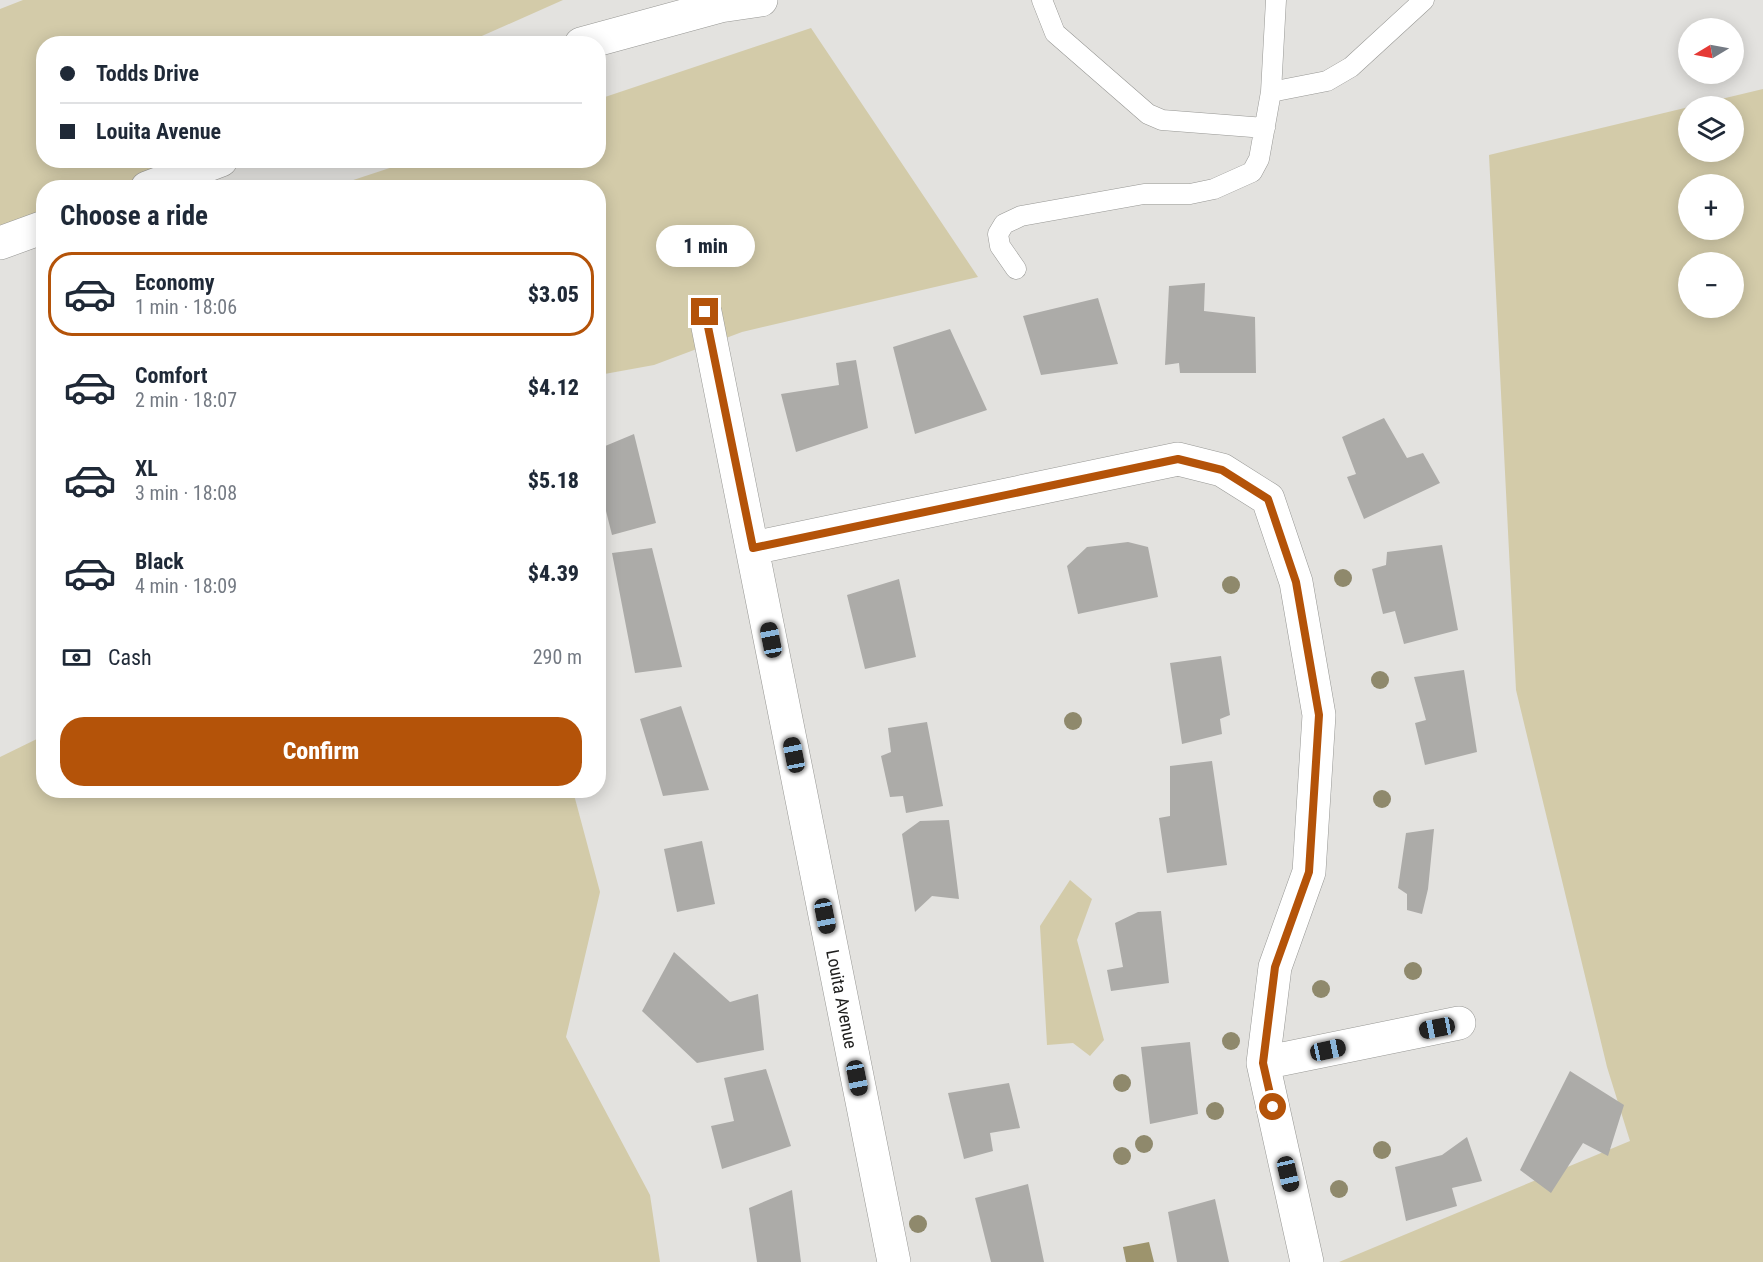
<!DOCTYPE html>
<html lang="en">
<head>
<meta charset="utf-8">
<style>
  :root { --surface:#fff; --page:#f2f2f3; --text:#1f2937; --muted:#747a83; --line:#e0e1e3; --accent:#b45309 }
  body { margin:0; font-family:"Roboto Condensed",sans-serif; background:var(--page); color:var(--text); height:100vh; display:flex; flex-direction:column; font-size:22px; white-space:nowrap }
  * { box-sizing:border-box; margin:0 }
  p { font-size:20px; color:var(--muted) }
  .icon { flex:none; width:33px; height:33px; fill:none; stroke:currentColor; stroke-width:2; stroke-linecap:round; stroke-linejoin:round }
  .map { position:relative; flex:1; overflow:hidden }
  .drawer { position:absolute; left:36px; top:180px; width:570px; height:618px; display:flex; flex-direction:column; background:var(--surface); border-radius:24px; box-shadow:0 3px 15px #0003 }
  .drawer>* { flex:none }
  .hud { position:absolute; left:36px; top:36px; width:570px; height:132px; border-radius:24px; box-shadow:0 3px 15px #0003; display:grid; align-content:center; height:132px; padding:0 24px; background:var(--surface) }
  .needle { width:39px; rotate:260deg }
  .fabs { position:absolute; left:1678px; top:18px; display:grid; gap:12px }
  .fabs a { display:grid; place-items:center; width:66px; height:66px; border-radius:50%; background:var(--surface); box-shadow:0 3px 15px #0003; font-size:30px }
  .end { position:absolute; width:27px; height:27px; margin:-14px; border:8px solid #b45309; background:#fff; box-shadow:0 0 0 3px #fff }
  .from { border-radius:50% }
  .bubble { position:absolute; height:42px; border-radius:21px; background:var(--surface); box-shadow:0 3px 15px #0003; font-size:20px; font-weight:800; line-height:42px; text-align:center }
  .car { position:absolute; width:18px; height:36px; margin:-18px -9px; border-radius:8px; box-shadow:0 0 4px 2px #0007; background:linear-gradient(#222 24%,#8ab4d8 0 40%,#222 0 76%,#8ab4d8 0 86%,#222 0) }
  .hud b { display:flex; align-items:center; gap:21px; height:57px; font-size:22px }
  .hud b+b { border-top:2px solid var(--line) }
  .hud i { width:15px; height:15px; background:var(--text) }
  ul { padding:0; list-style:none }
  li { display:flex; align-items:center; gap:18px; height:84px; margin:0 12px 9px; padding:0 12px; border:3px solid transparent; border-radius:24px }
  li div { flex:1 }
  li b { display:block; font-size:22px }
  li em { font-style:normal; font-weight:800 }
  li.current { border-color:var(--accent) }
  li>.icon { width:54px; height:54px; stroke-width:1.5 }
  h2 { padding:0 24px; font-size:27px; line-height:72px }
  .pay { display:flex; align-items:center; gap:15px; height:66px; padding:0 24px; font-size:22px }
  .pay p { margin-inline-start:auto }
  .cta { display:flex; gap:12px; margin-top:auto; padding:12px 24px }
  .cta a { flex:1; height:69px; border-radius:24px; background:var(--accent); color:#fff; font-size:24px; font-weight:800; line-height:69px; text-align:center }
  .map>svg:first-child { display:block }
  .green { fill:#d3cba9; fill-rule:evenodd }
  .water { fill:#9d946d }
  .building { fill:#acaba8 }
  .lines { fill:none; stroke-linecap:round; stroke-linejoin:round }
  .lane-casing { stroke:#979794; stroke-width:21 }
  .street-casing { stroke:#979794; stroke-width:34 }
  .secondary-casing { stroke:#979794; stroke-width:34 }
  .lane { stroke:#fff; stroke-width:20 }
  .street { stroke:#fff; stroke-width:33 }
  .secondary { stroke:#fff; stroke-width:33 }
  .tree { fill:#8f896c }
  .route { stroke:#b45309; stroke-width:8 }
  .labels { text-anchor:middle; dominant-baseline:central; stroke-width:5; stroke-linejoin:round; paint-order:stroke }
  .street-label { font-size:18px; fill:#1d1d1c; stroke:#fff }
</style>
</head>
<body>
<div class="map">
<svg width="1763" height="1262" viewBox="0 0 1763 1262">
  <rect width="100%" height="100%" fill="#e3e2df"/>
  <!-- green -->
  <path class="green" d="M23 0H563L466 43 44 44V160L204 161 144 187 44 188 43 222 0 236V9Z
    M811 28 978 277 742 332 654 365 599 375 598 188H329L411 161 598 160 599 99Z
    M1763 89V1262H1339L1630 1141 1607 1067 1516 690 1489 155 1689 107V152H1734V106H1692ZM1689 184H1734V230H1689ZM1689 262H1734V308H1689Z
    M43 736 44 790 573 791 600 892 566 1037 650 1195 660 1262H0V757Z
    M1070 880 1092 899 1077 940 1104 1040 1090 1056 1073 1043 1047 1045 1040 926Z"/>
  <!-- water -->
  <path class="water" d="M1149 1242 1154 1262H1126L1123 1247Z"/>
  <!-- building -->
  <path class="building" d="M1205 283 1204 311 1255 317 1256 373H1180L1179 363 1165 365 1169 286Z
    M1098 298 1118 364 1041 375 1023 316Z
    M950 329 987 410 915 434 893 347Z
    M856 360 868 428 796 452 781 394 839 385 836 363Z
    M1384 418 1407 458 1423 453 1440 483 1364 519 1347 477 1356 474 1342 437Z
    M634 434 656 523 612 535 598 479V449Z
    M1128 542 1148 547 1158 597 1078 614 1067 566 1087 547Z
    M1442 545 1458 630 1404 644 1395 611 1383 614 1372 569 1386 565 1387 552Z
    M652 548 682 667 635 673 612 553Z
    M899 579 916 657 865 669 847 595Z
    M1221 656 1230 715 1220 719 1222 734 1182 744 1170 663Z
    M1464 670 1477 752 1425 765 1415 723 1426 720 1414 677Z
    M681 706 709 790 663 796 640 719Z
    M927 722 943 806 906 813 903 796 890 797 881 756 891 752 888 728Z
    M1212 761 1227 865 1167 873 1159 818 1170 816V766Z
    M949 820 959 899 932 896 915 912 902 834 920 821Z
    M1434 829 1428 889 1422 914 1407 910V894L1398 888 1406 833Z
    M702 841 715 904 677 912 664 849Z
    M1161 911 1169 983 1111 991 1107 970 1123 967 1115 923 1138 912Z
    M674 952 730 1002 758 994 764 1050 697 1063 642 1011Z
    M1190 1042 1198 1114 1150 1124 1141 1047Z
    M766 1069 791 1146 722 1169 711 1126 734 1121 724 1078Z
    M1570 1071 1624 1105 1608 1156 1583 1143 1551 1193 1520 1170Z
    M1009 1083 1020 1128 990 1133 993 1151 964 1159 948 1093Z
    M1467 1137 1482 1181 1452 1188 1457 1206 1406 1221 1395 1167 1442 1155Z
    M1028 1184 1044 1262H991L975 1198Z
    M792 1190 801 1262H757L749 1208Z
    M1215 1199 1229 1262H1177L1168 1212Z"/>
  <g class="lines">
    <defs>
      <path id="lane" d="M1042 0 1055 33 1148 114 1162 120 1265 128
        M1271 92 1327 81 1351 67 1424 0
        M1016 269 1000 246 998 234 1004 224 1021 216 1144 194H1190L1214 189 1252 172 1259 159 1271 92 1276 0"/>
      <path id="street" d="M705 312 894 1262
        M753 548 1178 459 1222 470 1268 499 1296 582 1319 715 1309 872 1275 967 1263 1063 1307 1262
        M1263 1063 1459 1023"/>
      <path id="secondary" d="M581 44 720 6 761 0
        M147 188 221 160
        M0 243 44 227"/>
    </defs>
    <!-- lane casing -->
    <use href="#lane" class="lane-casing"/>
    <!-- street casing -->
    <use href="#street" class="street-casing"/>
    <!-- secondary casing -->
    <use href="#secondary" class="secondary-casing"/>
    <!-- lane -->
    <use href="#lane" class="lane"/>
    <!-- street -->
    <use href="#street" class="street"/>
    <!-- secondary -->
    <use href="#secondary" class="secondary"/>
  </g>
  <!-- trees -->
  <g class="tree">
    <circle cx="1343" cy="578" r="9"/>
    <circle cx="1231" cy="585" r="9"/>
    <circle cx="1380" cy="680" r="9"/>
    <circle cx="1073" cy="721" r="9"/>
    <circle cx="1382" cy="799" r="9"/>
    <circle cx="1413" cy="971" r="9"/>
    <circle cx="1321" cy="989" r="9"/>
    <circle cx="1231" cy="1041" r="9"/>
    <circle cx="1122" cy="1083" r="9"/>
    <circle cx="1215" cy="1111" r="9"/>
    <circle cx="1144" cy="1144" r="9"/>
    <circle cx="1382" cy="1150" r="9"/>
    <circle cx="1122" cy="1156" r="9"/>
    <circle cx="1339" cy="1189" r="9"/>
    <circle cx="918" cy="1224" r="9"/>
  </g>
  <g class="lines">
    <!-- route -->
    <path class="route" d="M705 312 753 548 1178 459 1222 470 1268 499 1296 582 1319 715 1309 872 1275 967 1263 1063 1273 1107"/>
  </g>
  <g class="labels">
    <!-- street labels -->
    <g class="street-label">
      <text transform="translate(842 999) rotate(79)">Louita Avenue</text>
    </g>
  </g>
</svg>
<div class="fabs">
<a><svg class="needle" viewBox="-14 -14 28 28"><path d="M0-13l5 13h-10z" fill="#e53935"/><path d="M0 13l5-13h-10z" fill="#747a83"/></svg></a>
<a><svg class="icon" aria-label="layers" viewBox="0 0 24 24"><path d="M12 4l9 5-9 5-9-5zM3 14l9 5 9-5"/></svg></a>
<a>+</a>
<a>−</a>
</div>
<i class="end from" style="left:1273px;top:1107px"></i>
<i class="end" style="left:705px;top:312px"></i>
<div class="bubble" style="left:656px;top:225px;width:99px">1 min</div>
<i class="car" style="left:771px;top:640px;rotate:349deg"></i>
<i class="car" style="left:794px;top:755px;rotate:349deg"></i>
<i class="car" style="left:825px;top:916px;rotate:169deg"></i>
<i class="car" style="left:1437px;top:1028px;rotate:259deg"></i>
<i class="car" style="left:1328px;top:1050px;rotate:78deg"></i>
<i class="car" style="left:857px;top:1078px;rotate:169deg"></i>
<i class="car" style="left:1288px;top:1174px;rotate:167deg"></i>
<div class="hud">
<b><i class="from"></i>Todds Drive</b>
<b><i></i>Louita Avenue</b>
</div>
<section class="drawer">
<h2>Choose a ride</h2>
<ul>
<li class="current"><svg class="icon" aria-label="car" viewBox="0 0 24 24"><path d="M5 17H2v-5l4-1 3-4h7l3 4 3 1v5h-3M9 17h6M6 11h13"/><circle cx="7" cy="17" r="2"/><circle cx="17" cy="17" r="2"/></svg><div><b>Economy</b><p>1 min · 18:06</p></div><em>$3.05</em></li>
<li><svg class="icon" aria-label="car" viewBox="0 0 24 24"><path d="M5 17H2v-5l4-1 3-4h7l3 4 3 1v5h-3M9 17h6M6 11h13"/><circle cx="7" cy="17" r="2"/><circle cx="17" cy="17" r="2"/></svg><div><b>Comfort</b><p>2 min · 18:07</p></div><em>$4.12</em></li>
<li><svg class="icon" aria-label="car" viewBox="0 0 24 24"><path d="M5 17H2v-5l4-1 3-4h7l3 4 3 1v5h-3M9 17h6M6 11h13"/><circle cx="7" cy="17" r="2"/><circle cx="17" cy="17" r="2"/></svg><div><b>XL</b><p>3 min · 18:08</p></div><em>$5.18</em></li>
<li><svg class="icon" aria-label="car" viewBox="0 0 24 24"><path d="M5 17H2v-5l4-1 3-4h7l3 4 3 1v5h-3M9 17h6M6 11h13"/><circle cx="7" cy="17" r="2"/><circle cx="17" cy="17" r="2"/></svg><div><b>Black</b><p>4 min · 18:09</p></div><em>$4.39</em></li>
</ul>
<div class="pay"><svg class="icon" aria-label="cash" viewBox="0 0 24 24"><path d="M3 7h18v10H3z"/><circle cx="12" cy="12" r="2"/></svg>Cash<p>290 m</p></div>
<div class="cta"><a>Confirm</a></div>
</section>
</div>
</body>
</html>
